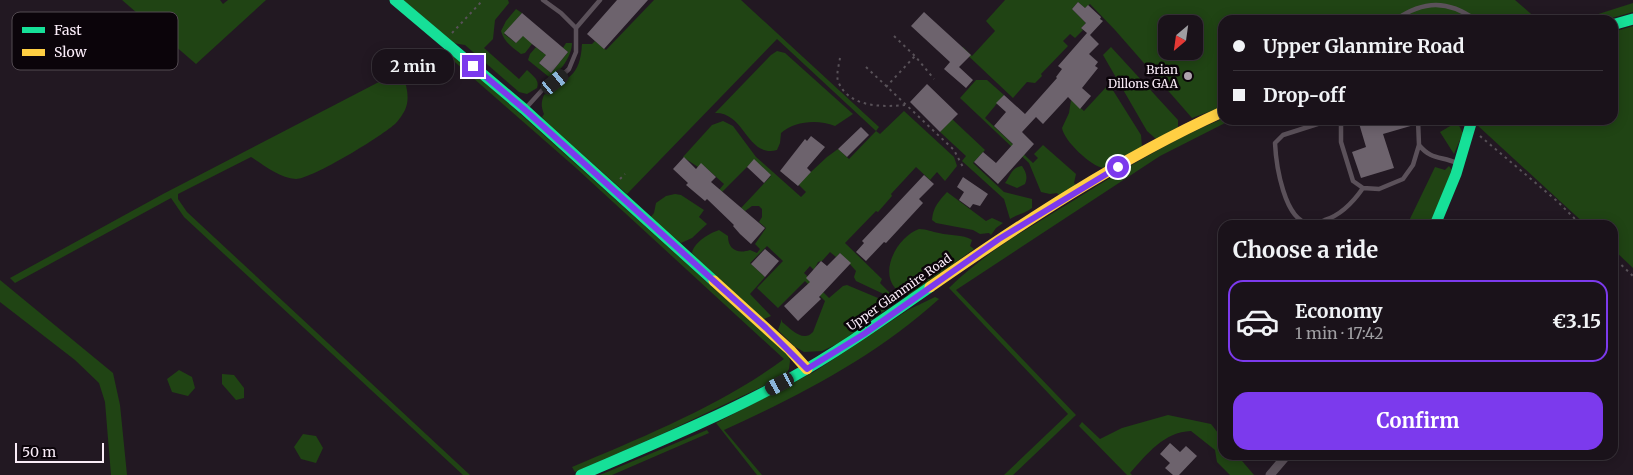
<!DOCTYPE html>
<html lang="en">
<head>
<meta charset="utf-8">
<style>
  :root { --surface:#1a121a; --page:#272027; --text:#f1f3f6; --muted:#9f9ea2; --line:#383239; --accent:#7c3aed }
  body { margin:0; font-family:Merriweather,serif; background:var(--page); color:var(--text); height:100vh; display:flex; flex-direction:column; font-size:19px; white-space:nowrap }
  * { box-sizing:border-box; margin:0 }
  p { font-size:16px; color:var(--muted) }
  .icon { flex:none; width:28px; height:28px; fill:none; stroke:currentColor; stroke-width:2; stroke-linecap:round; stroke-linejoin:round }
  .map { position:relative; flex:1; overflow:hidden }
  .drawer { position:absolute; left:1218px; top:220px; width:400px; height:240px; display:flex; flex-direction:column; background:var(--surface); border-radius:15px; box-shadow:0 2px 12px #0003,0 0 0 1px var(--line) }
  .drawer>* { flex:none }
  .hud { position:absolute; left:1218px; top:15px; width:400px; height:110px; border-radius:15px; box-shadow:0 2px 12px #0003,0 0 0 1px var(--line); display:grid; align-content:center; height:110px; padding:0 15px; background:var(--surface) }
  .needle { width:32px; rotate:209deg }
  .fabs { position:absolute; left:1158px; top:15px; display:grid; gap:10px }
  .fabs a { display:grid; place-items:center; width:45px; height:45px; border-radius:10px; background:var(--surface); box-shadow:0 2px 12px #0003,0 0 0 1px var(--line); font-size:25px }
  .scale { position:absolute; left:15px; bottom:12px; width:89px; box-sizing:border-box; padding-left:5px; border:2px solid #faecf8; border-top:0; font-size:14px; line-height:18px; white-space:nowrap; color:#faecf8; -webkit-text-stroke:4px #0b040a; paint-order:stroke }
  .end { position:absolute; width:22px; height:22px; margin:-11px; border:6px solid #7c3aed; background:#fff; box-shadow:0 0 0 2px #fff }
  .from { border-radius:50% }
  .bubble { position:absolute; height:35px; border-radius:15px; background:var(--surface); box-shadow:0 2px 12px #0003,0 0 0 1px var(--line); font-size:16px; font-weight:700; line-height:35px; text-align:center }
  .car { position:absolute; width:15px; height:30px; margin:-15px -8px; border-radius:6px; box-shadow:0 0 4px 1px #0007; background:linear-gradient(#222 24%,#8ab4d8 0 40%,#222 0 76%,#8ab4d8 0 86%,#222 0) }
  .hud b { display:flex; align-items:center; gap:18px; height:48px; font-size:19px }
  .hud b+b { border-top:1px solid var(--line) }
  .hud i { width:12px; height:12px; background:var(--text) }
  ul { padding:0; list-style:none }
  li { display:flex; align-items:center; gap:15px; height:82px; margin:0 10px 8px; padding:0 5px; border:2px solid transparent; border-radius:15px }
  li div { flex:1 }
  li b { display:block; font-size:19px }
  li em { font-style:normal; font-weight:700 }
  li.selected { border-color:var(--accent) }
  li>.icon { width:45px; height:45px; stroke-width:1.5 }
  h2 { padding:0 15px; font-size:22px; line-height:60px }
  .action { display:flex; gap:10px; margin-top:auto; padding:10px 15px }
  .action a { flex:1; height:58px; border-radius:15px; background:var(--accent); color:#fff; font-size:20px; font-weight:700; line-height:58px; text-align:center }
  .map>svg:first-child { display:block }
  .green { fill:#204414; fill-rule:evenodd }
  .building { fill:#6d636d }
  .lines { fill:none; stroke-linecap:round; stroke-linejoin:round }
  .path { stroke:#585158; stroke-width:2; stroke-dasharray:2.5 4; stroke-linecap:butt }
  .lane { stroke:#5b515a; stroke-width:4.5 }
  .street { stroke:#5b515a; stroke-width:9 }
  .fast { stroke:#16e098; stroke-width:11 }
  .slow { stroke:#ffcf43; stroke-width:11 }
  .route { stroke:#7c3aed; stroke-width:6 }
  .poi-dot { fill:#aea2ad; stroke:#0b040a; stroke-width:2 }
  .labels { text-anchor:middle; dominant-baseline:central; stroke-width:5; stroke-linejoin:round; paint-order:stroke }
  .poi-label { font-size:12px; fill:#faecf8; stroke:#0b040a; text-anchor:end }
  .street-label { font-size:12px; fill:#faecf8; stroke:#0b040a }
  .key { fill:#0b040a; stroke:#534a51; stroke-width:1 }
  .key-label { font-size:14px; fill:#faecf8 }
</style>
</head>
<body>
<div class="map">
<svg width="1633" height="475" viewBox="0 0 1633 475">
  <rect width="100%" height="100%" fill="#221822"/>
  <!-- green -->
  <path class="green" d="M122 0H220L223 4 228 0H266L196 64Z
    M400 0H508L509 3 495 20 493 39 484 48 519 79 527 70C533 76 540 80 537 88L527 94 519 92 465 45 453 43Z
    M654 0H741L879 127 876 131 880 134 904 111 954 157 957 166 945 181 937 172 930 180 916 167 891 194 892 196 878 212 876 211 845 243 882 279 880 283 892 295 890 297 856 281 854 277 856 271 840 253 836 257 830 252 822 261 818 262 814 270 810 266 804 273 829 298 843 286 847 285 890 303 891 306 839 343 822 351 804 352 794 346 778 330 782 319V322C791 329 803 343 813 332L825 301 805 281 778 308 757 288 783 261 767 246 750 263 765 277 750 294 771 316 764 319 697 259 692 253C694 242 710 233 719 230L728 236C728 250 738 254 750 250L757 253 760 249 755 244 766 228 759 222 762 217V209L759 206H752L745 211 741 208 771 176 754 160 721 193 719 190 724 184 704 166 701 169 683 157 712 125 723 121 733 126 756 157 801 197 806 192 798 184 827 157 838 149 849 159 876 131 777 39 627 194 549 125 542 117 544 114C541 107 541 102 544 95 567 76 580 79 582 44H592L595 41 606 50Z
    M1005 0H1515L1538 20H1222V107L1192 118 1115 30 1090 4 1085 8 1078 2 1072 9 1086 23 1081 28 1083 30 1075 38 1070 34 1063 41 1068 46 1041 74 1042 76 1035 83 1027 82 1013 98 961 49 963 47 972 56 995 31 986 21ZM1166 24H1194V51H1166Z
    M1633 3V12L1605 20H1590L1589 17Z
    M516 9 522 13 504 34 516 43 528 30 532 44 525 53 521 54C512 47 504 42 501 31L506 21Z
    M1633 26V268L1613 249 1612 225H1586L1476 124 1477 120H1612L1613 32Z
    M566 43H572C572 55 561 73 549 77L528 60 530 54 536 47 543 53 548 48 550 50 539 63 551 73 568 52 563 48Z
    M1111 47 1178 120V127L1156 139 1147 131 1103 55Z
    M777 51 785 53 853 114 835 126C818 119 794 121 781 133L780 143 777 150C747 158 745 112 715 113L771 55Z
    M454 54 789 356 790 361 789 369 786 374 774 381 662 434 575 472 572 467C643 437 722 405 784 359L576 168 448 56Z
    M429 56 432 62 403 76C407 87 410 99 405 110 403 114 399 120 396 123 384 135 312 179 296 179 280 178 264 165 251 157L178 194V199L187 212 470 475H463L184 217 171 198 15 283 10 278 163 194Z
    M976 80H987L1004 95 985 118 1033 163 1038 158 1034 154 1043 145 1076 174 1074 183 1076 185 1059 195 1057 193 1050 194 1041 192 1029 163 960 98Z
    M1109 84 1141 135 1142 147 1103 168C1091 166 1064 141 1062 128L1069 113 1071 100 1084 111Z
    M952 119 985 150 973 163 1004 192 1032 199V208C1024 214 1018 214 1010 219L1004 199 962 161 966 156 940 132Z
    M1222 119 1231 120 1160 156 956 290 1076 415 1013 475H1004L1068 414 949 288C984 253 1027 229 1068 204 1118 173 1168 141 1222 119Z
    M1457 122 1463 133 1454 154 1440 132Z
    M1022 166C1026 172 1028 177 1025 184L1017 188 1005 183C1010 177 1011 167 1022 166Z
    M1449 166 1452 170 1430 225H1407L1435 167 1445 170Z
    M947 192 986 221 992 218 1003 223 996 228 991 235 989 233 980 234 973 230 936 223 932 220C933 207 939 201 947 192Z
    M675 194 681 195 704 210 699 217 707 224 692 238 681 243 650 218 654 213 656 203 666 196Z
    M919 229C927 229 932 232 939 233 951 236 962 234 972 240L970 246 974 249 909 296C905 293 899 292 895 288 879 269 899 236 919 229Z
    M0 280 113 373 120 405 127 475H111L105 402 99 383 75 360 0 302Z
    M935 297 939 299C876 356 801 395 724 430L762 475H757L716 423 814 372 908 310Z
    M179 370 192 377 195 388 188 396 172 392 167 379Z
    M222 374 234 375 244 388V398L236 400 222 384Z
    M1168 415 1211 424 1222 438V455H1237L1254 475H1230L1217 462 1215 450 1191 431C1164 432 1147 454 1130 473L1132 475H1127L1079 426 1082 422 1100 439 1122 428Z
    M707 430 709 433 612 475H600Z
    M303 434 316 436 323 448 316 463 301 459 294 447Z"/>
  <!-- building -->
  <path class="building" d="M617 0H648L604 49 587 34Z
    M1078 2 1085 8 1088 5 1101 17 1100 19 1103 21 1090 35 1099 44 1089 54 1098 62 1095 66 1098 68 1082 88 1091 96 1080 109 1068 97 1043 124 1036 117 1022 132 1034 144 998 184 974 162 983 152 996 163 1013 144 994 126 1006 112 996 103 1004 95 1025 114 1057 78 1056 77 1062 69 1058 66 1087 33 1081 28 1086 23 1072 9Z
    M924 12 971 55 959 67 973 80 966 88 944 69 950 62 911 26Z
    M522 13 568 52 551 73 539 63 546 55 532 44 523 36 516 43 504 33Z
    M927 84 958 114 940 132 910 102Z
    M1358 120H1414V125L1383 134 1394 168 1361 178 1352 152 1366 147Z
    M861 127 869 135 847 157 838 149Z
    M811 136 825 147 807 168 811 172 798 186 780 171 805 139 807 141Z
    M684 157 696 169 701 163 716 177 711 182 765 228 751 244 740 234 733 226 734 225 707 199 705 201 686 185 688 183 673 169Z
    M754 159 771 175 764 183 747 167Z
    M924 175 934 184 919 199 923 203 886 243 884 242 866 261 856 252 864 243 862 241Z
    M963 177 988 194 980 206 973 204 970 208 959 200 964 192 957 187Z
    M765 249 779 261 765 277 751 264Z
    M840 253 851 263 819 297 821 299 798 321 784 306 810 282 806 278 821 261 827 266Z
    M1170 443 1180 452 1186 446 1197 456 1179 475H1173L1165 468 1170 463 1160 454Z"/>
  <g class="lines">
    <!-- path -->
    <path class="path" d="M452 33 483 0
      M894 36 915 56 934 79
      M430 53 437 51
      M840 58C839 65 836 74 838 81 848 108 883 107 905 105
      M866 67 954 150 964 169
      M886 87 915 56
      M1480 136 1557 201 1581 225
      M620 179 625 174
      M1612 256 1633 276"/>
    <!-- lane -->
    <path class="lane" d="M1395 20C1424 0 1448 0 1476 20
      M576 28 600 0
      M525 109 544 88 555 82 569 69 576 52V28L561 13 543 0
      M1330 120 1283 135 1275 143C1276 164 1284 221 1310 224 1315 225 1321 222 1325 220 1341 215 1354 201 1363 188
      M1341 120V142L1353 181 1363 188 1379 189 1403 179 1413 165 1419 145 1418 120
      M1419 145C1431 160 1441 156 1457 163"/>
    <!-- street -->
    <path class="street" d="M1270 475 1287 455"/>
    <!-- fast -->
    <path class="fast" d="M395 0 524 109 714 281
      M1612 25 1633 19
      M1435 225 1456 174 1472 120
      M581 475C651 445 722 416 789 379 838 352 884 319 930 287"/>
    <!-- slow -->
    <path class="slow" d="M714 281 790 350 807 369
      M930 287C1022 223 1119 159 1222 112"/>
  </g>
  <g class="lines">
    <!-- route -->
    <path class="route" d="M473 66 524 109 766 328 807 369 864 334 999 239 1118 167"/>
  </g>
  <!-- markers -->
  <circle class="poi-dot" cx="1188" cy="76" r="5"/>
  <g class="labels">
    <!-- poi labels -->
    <g class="poi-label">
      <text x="1178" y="69">Brian<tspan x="1178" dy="14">Dillons GAA</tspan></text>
    </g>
    <!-- street labels -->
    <g class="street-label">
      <text transform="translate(899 292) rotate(-35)">Upper Glanmire Road</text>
    </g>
  </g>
  <!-- legend -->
  <rect x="12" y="12" width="166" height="58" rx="8" class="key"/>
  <rect x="22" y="27" width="23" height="6" fill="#16e098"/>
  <rect x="22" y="49" width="23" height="7" fill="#ffcf43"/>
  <g class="key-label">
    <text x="54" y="35">Fast</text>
    <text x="54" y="57">Slow</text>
  </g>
</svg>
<div class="fabs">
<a><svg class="needle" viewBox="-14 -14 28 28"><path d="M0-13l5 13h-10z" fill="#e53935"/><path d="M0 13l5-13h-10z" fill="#9f9ea2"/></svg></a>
</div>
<div class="scale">50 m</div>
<i class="end from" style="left:1118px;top:167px"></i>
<i class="end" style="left:473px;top:66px"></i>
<div class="bubble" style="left:372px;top:49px;width:82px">2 min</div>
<i class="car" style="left:555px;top:82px;rotate:51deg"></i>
<i class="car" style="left:780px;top:384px;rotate:242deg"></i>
<div class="hud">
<b><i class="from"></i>Upper Glanmire Road</b>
<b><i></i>Drop-off</b>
</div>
<section class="drawer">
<h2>Choose a ride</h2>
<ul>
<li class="selected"><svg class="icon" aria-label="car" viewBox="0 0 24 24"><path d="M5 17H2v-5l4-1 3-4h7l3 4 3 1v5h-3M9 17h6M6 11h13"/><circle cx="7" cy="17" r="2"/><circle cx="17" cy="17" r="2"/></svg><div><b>Economy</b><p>1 min · 17:42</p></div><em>€3.15</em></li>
</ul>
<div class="action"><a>Confirm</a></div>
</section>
</div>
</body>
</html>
